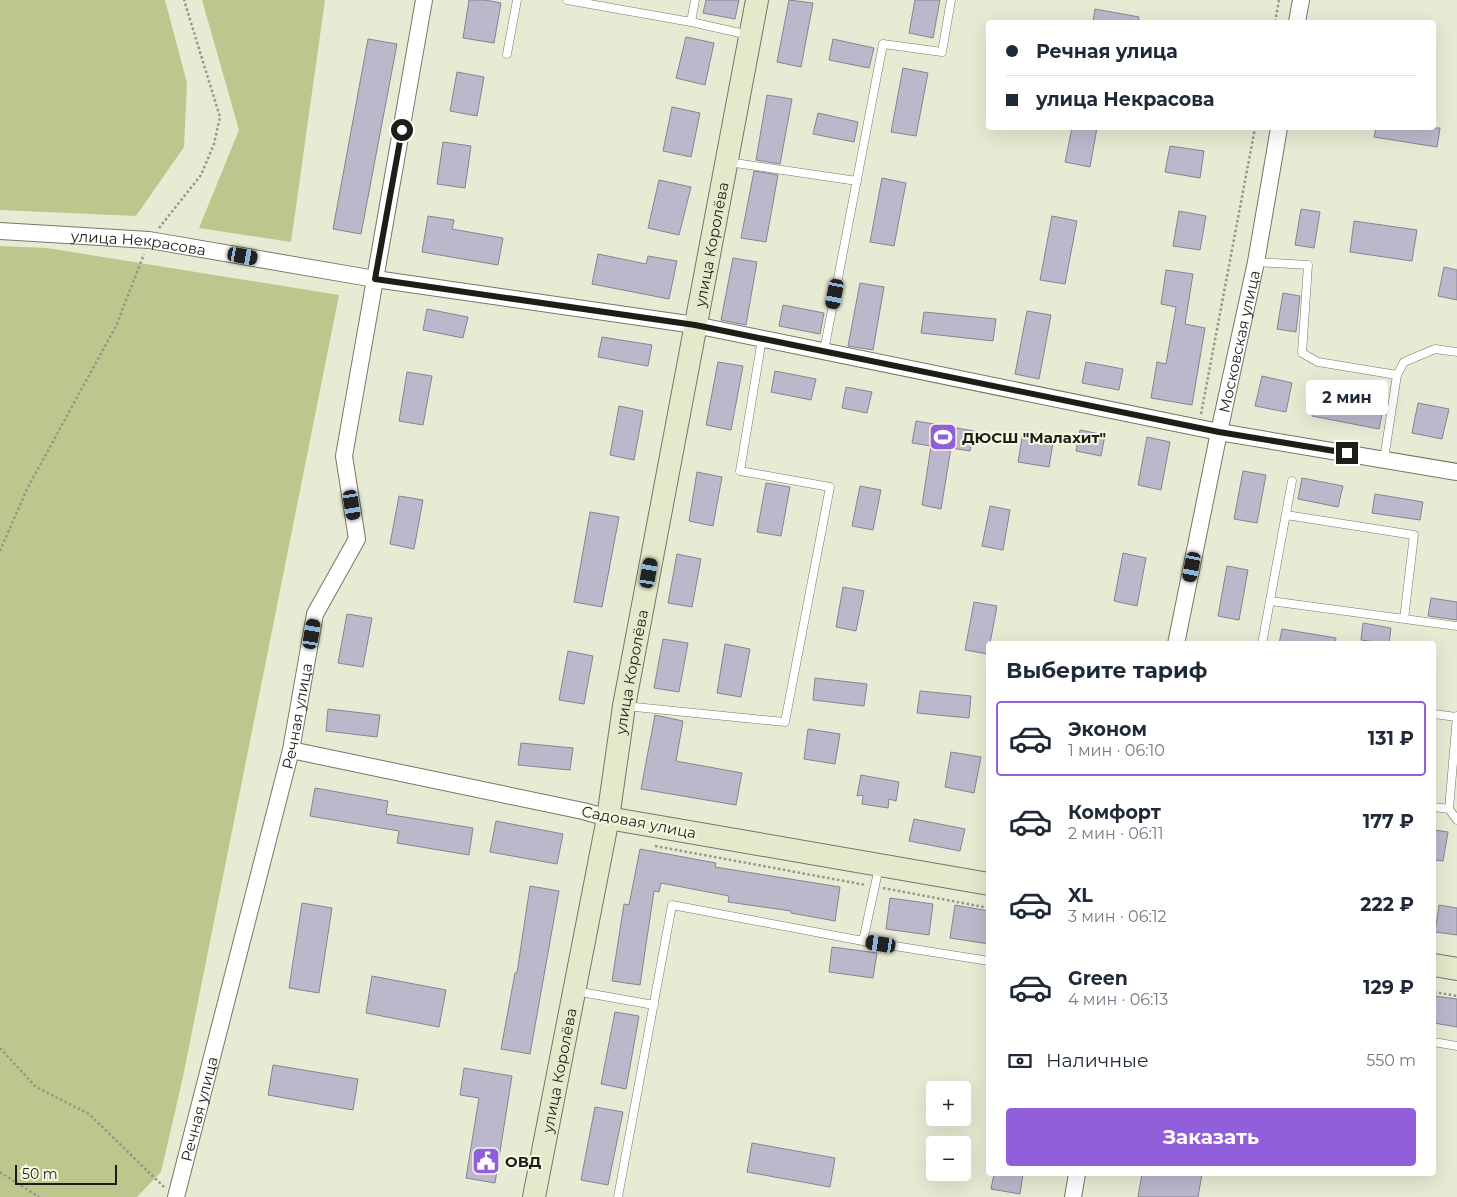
<!DOCTYPE html>
<html lang="ru">
<head>
<meta charset="utf-8">
<style>
  :root { --surface:#fff; --page:#f6f6f7; --text:#1f2937; --muted:#747a83; --line:#e0e1e3; --accent:#915fd9 }
  body { margin:0; font-family:Montserrat,sans-serif; background:var(--page); color:var(--text); height:100vh; display:flex; flex-direction:column; font-size:19px; white-space:nowrap }
  * { box-sizing:border-box; margin:0 }
  p { font-size:16px; color:var(--muted) }
  .icon { flex:none; width:28px; height:28px; fill:none; stroke:currentColor; stroke-width:2; stroke-linecap:round; stroke-linejoin:round }
  .map { position:relative; flex:1; overflow:hidden }
  .details { position:absolute; left:986px; top:641px; width:450px; height:535px; display:flex; flex-direction:column; background:var(--surface); border-radius:5px; box-shadow:0 5px 20px #0002 }
  .details>* { flex:none }
  .banner { position:absolute; left:986px; top:20px; width:450px; height:110px; border-radius:5px; box-shadow:0 5px 20px #0002; display:grid; align-content:center; height:110px; padding:0 20px; background:var(--surface) }
  .fabs { position:absolute; left:926px; top:1081px; display:grid; gap:10px }
  .fabs a { display:grid; place-items:center; width:45px; height:45px; border-radius:5px; background:var(--surface); box-shadow:0 5px 20px #0002; font-size:25px }
  .scale { position:absolute; left:15px; bottom:12px; width:102px; box-sizing:border-box; padding-left:5px; border:2px solid #1d1e16; border-top:0; font-size:14px; line-height:18px; white-space:nowrap; color:#1d1e16; -webkit-text-stroke:4px #f5f9e1; paint-order:stroke }
  .end { position:absolute; width:22px; height:22px; margin:-11px; border:6px solid #1d1e16; background:#fff; box-shadow:0 0 0 2px #fff }
  .from { border-radius:50% }
  .bubble { position:absolute; height:35px; border-radius:5px; background:var(--surface); box-shadow:0 5px 20px #0002; font-size:16px; font-weight:700; line-height:35px; text-align:center }
  .car { position:absolute; width:15px; height:30px; margin:-15px -8px; border-radius:6px; box-shadow:0 0 4px 1px #0007; background:linear-gradient(#222 24%,#8ab4d8 0 40%,#222 0 76%,#8ab4d8 0 86%,#222 0) }
  .banner b { display:flex; align-items:center; gap:18px; height:48px; font-size:19px }
  .banner b+b { border-top:1px solid var(--line) }
  .banner i { width:12px; height:12px; background:var(--text) }
  ul { padding:0; list-style:none }
  li { display:flex; align-items:center; gap:15px; height:75px; margin:0 10px 8px; padding:0 10px; border:2px solid transparent; border-radius:5px }
  li div { flex:1 }
  li b { display:block; font-size:19px }
  li em { font-style:normal; font-weight:700 }
  li.active { border-color:var(--accent) }
  li>.icon { width:45px; height:45px; stroke-width:1.5 }
  h2 { padding:0 20px; font-size:22px; line-height:60px }
  .pay { display:flex; align-items:center; gap:12px; height:55px; padding:0 20px; font-size:19px }
  .pay p { margin-inline-start:auto }
  .action { display:flex; gap:10px; margin-top:auto; padding:10px 20px }
  .action a { flex:1; height:58px; border-radius:5px; background:var(--accent); color:#fff; font-size:20px; font-weight:700; line-height:58px; text-align:center }
  .map>svg:first-child { display:block }
  .green { fill:#bec68d }
  .building { fill:#bdb7cc; stroke:#888296 }
  .lines { fill:none; stroke-linecap:round; stroke-linejoin:round }
  .lane-casing { stroke:#757864; stroke-width:9 }
  .street-casing { stroke:#757864; stroke-width:18 }
  .secondary-casing { stroke:#757864; stroke-width:24 }
  .path { stroke:#959887; stroke-width:2.5; stroke-dasharray:2.5 2.5; stroke-linecap:butt }
  .lane { stroke:#fff; stroke-width:8 }
  .street { stroke:#fff; stroke-width:16 }
  .secondary { stroke:#e5e8ca; stroke-width:22 }
  .route { stroke:#1d1e16; stroke-width:6 }
  .labels { text-anchor:middle; dominant-baseline:central; stroke-width:4; stroke-linejoin:round; paint-order:stroke }
  .street-label { font-size:15px; fill:#1d1e16; stroke:#f5f9e1 }
  .poi-label { font-size:15px; font-weight:bold; fill:#1d1e16; stroke:#f5f9e1; text-anchor:start }
</style>
</head>
<body>
<div class="map">
<svg width="1457" height="1197" viewBox="0 0 1457 1197">
  <rect width="100%" height="100%" fill="#e7ebd4"/>
  <!-- green -->
  <path class="green" d="M0 0H165L187 83 184 147 136 216 0 210Z
    M202 0H325L291 242 199 228 239 130Z
    M0 246 47 248 339 295 183 1077 161 1172 137 1197H0Z"/>
  <!-- building -->
  <path class="building" d="M469 0H485L501 3 494 43 463 38Z
    M706 0H739L735 19 703 13Z
    M789 0 813 3 801 67 777 62Z
    M915 0H940L933 38 909 33Z
    M1095 9 1139 17 1138 22H1093Z
    M686 37 714 43 705 85 676 78Z
    M368 39 397 44 361 234 333 229Z
    M833 39 874 48 869 68 829 60Z
    M903 68 928 73 916 136 891 132Z
    M457 72 484 77 477 116 450 111Z
    M767 95 792 99 780 164 756 160Z
    M672 107 700 113 691 157 663 151Z
    M818 113 858 122 854 142 813 134Z
    M1072 128H1097L1090 167 1065 162Z
    M1376 128H1440L1437 147 1374 137Z
    M443 142 471 146 465 188 437 184Z
    M1170 146 1204 151 1200 178 1165 172Z
    M754 171 778 175 766 242 741 238Z
    M882 178 906 183 894 246 870 242Z
    M659 180 691 187 679 235 648 228Z
    M1301 209 1320 212 1314 248 1295 245Z
    M1179 211 1206 216 1200 250 1173 246Z
    M428 216 454 220 452 229 503 238 498 265 422 252Z
    M1052 216 1077 221 1065 284 1040 280Z
    M1354 221 1417 230 1412 261 1350 252Z
    M598 254 646 264 648 256 677 261 669 299 592 284Z
    M733 258 757 262 746 325 721 320Z
    M1444 267 1457 270V300L1438 296Z
    M1166 270 1193 274 1185 324 1205 328 1192 405 1151 398 1157 362 1166 364 1176 307 1161 304Z
    M860 283 884 287 873 350 848 346Z
    M1283 293 1300 296 1296 332 1277 329Z
    M783 305 824 313 820 334 779 326Z
    M427 309 468 317 463 338 423 330Z
    M1027 311 1051 315 1039 379 1015 374Z
    M924 312 996 319 993 341 921 333Z
    M602 337 652 345 648 366 598 357Z
    M718 362 743 366 731 430 706 425Z
    M1086 362 1123 369 1119 390 1082 383Z
    M775 371 816 379 811 400 771 392Z
    M407 372 432 376 423 425 399 421Z
    M1262 376 1292 383 1286 412 1255 406Z
    M1317 386 1385 399 1379 429 1312 416Z
    M846 387 872 392 867 413 842 408Z
    M1418 403 1449 409 1442 439 1412 433Z
    M619 406 643 411 634 460 610 455Z
    M916 421 974 431 970 451 951 448 941 509 922 505 931 446 912 443Z
    M1080 430 1105 435 1101 456 1076 451Z
    M1023 432 1054 437 1049 467 1018 462Z
    M1147 437 1170 442 1161 490 1138 485Z
    M1243 471 1266 475 1257 523 1234 519Z
    M697 472 722 477 713 526 689 521Z
    M1302 478 1343 486 1338 507 1298 499Z
    M766 483 790 487 781 536 757 532Z
    M860 486 881 490 873 530 852 526Z
    M1375 494 1423 502 1420 520 1372 513Z
    M399 496 423 500 414 549 390 544Z
    M990 506 1010 510 1003 550 982 546Z
    M590 512 619 517 602 607 574 602Z
    M1123 553 1146 558 1137 606 1114 601Z
    M677 554 701 559 692 607 668 603Z
    M1227 566 1248 570 1239 620 1218 616Z
    M843 587 864 591 856 631 836 627Z
    M1431 598 1457 602V620L1428 616Z
    M974 602 997 606 988 654 965 650Z
    M347 614 372 618 363 667 338 663Z
    M1363 623 1391 628 1389 644 1361 640Z
    M1282 629 1336 638 1335 644H1279Z
    M663 639 688 643 679 692 654 688Z
    M725 644 750 649 741 697 717 693Z
    M568 651 593 656 584 704 559 700Z
    M815 678 867 684 864 706 813 700Z
    M920 691 971 696 969 718 917 713Z
    M328 709 380 715 377 737 326 731Z
    M655 715 683 721 676 761 742 773 736 805 641 789Z
    M808 729 840 734 835 764 804 759Z
    M521 743 573 748 570 770 518 765Z
    M951 752 981 757 974 793 945 787Z
    M861 775 899 782 896 801 889 799 888 808 862 804 863 795 857 796Z
    M315 788 388 801 386 814 473 828 469 855 397 843 399 831 310 816Z
    M914 819 965 829 960 851 909 841Z
    M496 821 563 834 557 864 490 852Z
    M1434 830 1448 832 1443 861 1434 860Z
    M640 849 716 863 715 867 840 887 835 921 791 913V911L728 902 729 896 661 883 659 892 654 891 640 985 612 981 624 904 629 905Z
    M530 886 559 891 530 1054 501 1049 515 973H517Z
    M890 898 933 904 929 935 886 929Z
    M302 903 332 908 319 993 289 988Z
    M955 905 989 911V944L950 938Z
    M1439 905 1457 908V935L1435 932Z
    M832 947 877 953 873 978 829 972Z
    M372 976 446 990 439 1027 366 1013Z
    M1434 996 1457 999V1027L1434 1023Z
    M615 1012 639 1016 626 1089 601 1084Z
    M273 1065 358 1079 353 1110 268 1095Z
    M464 1068 512 1076 495 1183 466 1178 479 1098 460 1095Z
    M595 1107 623 1112 608 1185 581 1180Z
    M752 1143 835 1158 830 1187 747 1172Z
    M994 1174H1023L1020 1194 991 1189Z
    M1142 1174H1202L1198 1197H1138Z"/>
  <g class="lines">
    <defs>
      <path id="lane" d="M567 0 691 22 749 35
        M691 22 695 0
        M507 54 517 0
        M728 162 857 181
        M1256 262 1308 265 1302 353 1318 362 1397 375 1384 459
        M824 351 883 44 942 52 951 0
        M1397 375 1404 362 1435 349 1457 352
        M1286 515 1414 535 1404 619
        M1270 601 1457 626
        M1262 644 1292 481
        M625 706 785 722 830 487 740 471 762 339
        M1434 714 1456 717
        M1434 807 1449 809 1457 716
        M1449 809 1457 820
        M863 941 879 867
        M575 991 654 1005
        M1434 1042 1457 1046
        M618 1197 672 905 863 941 989 961"/>
      <g id="street">
        <path d="M1297 22 1301 0"/>
        <path id="s1" d="M0 231 149 240 375 279 695 325 1219 432 1457 472"/>
        <path id="s2" d="M1176 644 1219 432 1256 262 1279 128"/>
        <path d="M291 750 583 811 608 818"/>
        <path id="s3" d="M176 1197 291 750 315 614 357 539 344 456 424 0"/>
        <path d="M1073 1197 1077 1174"/>
      </g>
      <g id="secondary">
        <path d="M608 818 989 884"/>
        <path d="M1434 965 1457 969"/>
        <path id="s4" d="M534 1197 608 818 624 706 757 0"/>
      </g>
    </defs>
    <!-- lane casing -->
    <use href="#lane" class="lane-casing"/>
    <!-- street casing -->
    <use href="#street" class="street-casing"/>
    <!-- secondary casing -->
    <use href="#secondary" class="secondary-casing"/>
    <!-- path -->
    <path class="path" d="M1275 22 1279 0
      M159 228 201 175 214 144 220 117 184 0
      M1201 414 1255 128
      M0 551 27 489 116 326 144 254
      M655 846 866 885
      M883 888 989 908
      M1434 992 1457 996
      M0 1048 36 1087 89 1114 164 1187
      M0 1172 39 1197"/>
    <!-- lane -->
    <use href="#lane" class="lane"/>
    <!-- street -->
    <use href="#street" class="street"/>
    <!-- secondary -->
    <use href="#secondary" class="secondary"/>
  </g>
  <g class="lines">
    <!-- route -->
    <path class="route" d="M402 130 375 279 695 325 1219 432 1347 453"/>
  </g>
  <!-- icons -->
  <defs>
    <symbol id="stadium-square" viewBox="-11 -11 22 22"><rect x="-9" y="-9" width="18" height="18" rx="4" fill="#915fd9" stroke="#f5f9e1"/><path d="M0-5a6.5 5 0 1 0 0 10a6.5 5 0 1 0 0-10ZM-3.5-1.8h7v3.6h-7Z" fill="#fff"/></symbol>
    <symbol id="civic-square" viewBox="-11 -11 22 22"><rect x="-9" y="-9" width="18" height="18" rx="4" fill="#915fd9" stroke="#f5f9e1"/><path d="M-.6-6.5H3V-4.5H.6V-3L4-1V1h2V6H-6V1h2V-1L-.6-3ZM-1.2 2.5V6h2.4V2.5Z" fill="#fff"/></symbol>
  </defs>
  <g fill-rule="evenodd">
    <use href="#stadium-square" x="927" y="421" width="32" height="32"/>
    <use href="#civic-square" x="470" y="1145" width="32" height="32"/>
  </g>
  <g class="labels">
    <!-- street labels -->
    <g class="street-label">
      <text stroke="none"><textPath href="#s1" startOffset="139">улица Некрасова</textPath></text>
      <text stroke="none"><textPath href="#s4" startOffset="969">улица Королёва</textPath></text>
      <text stroke="none"><textPath href="#s2" startOffset="309">Московская улица</textPath></text>
      <text stroke="none"><textPath href="#s4" startOffset="534">улица Королёва</textPath></text>
      <text stroke="none"><textPath href="#s3" startOffset="496">Речная улица</textPath></text>
      <text transform="translate(639 822) rotate(11)">Садовая улица</text>
      <text stroke="none"><textPath href="#s4" startOffset="129">улица Королёва</textPath></text>
      <text stroke="none"><textPath href="#s3" startOffset="91">Речная улица</textPath></text>
    </g>
    <!-- poi labels -->
    <g class="poi-label">
      <text x="962" y="437">ДЮСШ "Малахит"</text>
      <text x="505" y="1161">ОВД</text>
    </g>
  </g>
</svg>
<div class="fabs">
<a>+</a>
<a>−</a>
</div>
<div class="scale">50 m</div>
<i class="end from" style="left:402px;top:130px"></i>
<i class="end" style="left:1347px;top:453px"></i>
<div class="bubble" style="left:1306px;top:380px;width:82px">2 мин</div>
<i class="car" style="left:243px;top:256px;rotate:100deg"></i>
<i class="car" style="left:835px;top:294px;rotate:191deg"></i>
<i class="car" style="left:352px;top:505px;rotate:171deg"></i>
<i class="car" style="left:1192px;top:567px;rotate:191deg"></i>
<i class="car" style="left:649px;top:573px;rotate:10deg"></i>
<i class="car" style="left:312px;top:634px;rotate:10deg"></i>
<i class="car" style="left:881px;top:944px;rotate:279deg"></i>
<div class="banner">
<b><i class="from"></i>Речная улица</b>
<b><i></i>улица Некрасова</b>
</div>
<section class="details">
<h2>Выберите тариф</h2>
<ul>
<li class="active"><svg class="icon" aria-label="car" viewBox="0 0 24 24"><path d="M5 17H2v-5l4-1 3-4h7l3 4 3 1v5h-3M9 17h6M6 11h13"/><circle cx="7" cy="17" r="2"/><circle cx="17" cy="17" r="2"/></svg><div><b>Эконом</b><p>1 мин · 06:10</p></div><em>131 ₽</em></li>
<li><svg class="icon" aria-label="car" viewBox="0 0 24 24"><path d="M5 17H2v-5l4-1 3-4h7l3 4 3 1v5h-3M9 17h6M6 11h13"/><circle cx="7" cy="17" r="2"/><circle cx="17" cy="17" r="2"/></svg><div><b>Комфорт</b><p>2 мин · 06:11</p></div><em>177 ₽</em></li>
<li><svg class="icon" aria-label="car" viewBox="0 0 24 24"><path d="M5 17H2v-5l4-1 3-4h7l3 4 3 1v5h-3M9 17h6M6 11h13"/><circle cx="7" cy="17" r="2"/><circle cx="17" cy="17" r="2"/></svg><div><b>XL</b><p>3 мин · 06:12</p></div><em>222 ₽</em></li>
<li><svg class="icon" aria-label="car" viewBox="0 0 24 24"><path d="M5 17H2v-5l4-1 3-4h7l3 4 3 1v5h-3M9 17h6M6 11h13"/><circle cx="7" cy="17" r="2"/><circle cx="17" cy="17" r="2"/></svg><div><b>Green</b><p>4 мин · 06:13</p></div><em>129 ₽</em></li>
</ul>
<div class="pay"><svg class="icon" aria-label="cash" viewBox="0 0 24 24"><path d="M3 7h18v10H3z"/><circle cx="12" cy="12" r="2"/></svg>Наличные<p>550 m</p></div>
<div class="action"><a>Заказать</a></div>
</section>
</div>
</body>
</html>
